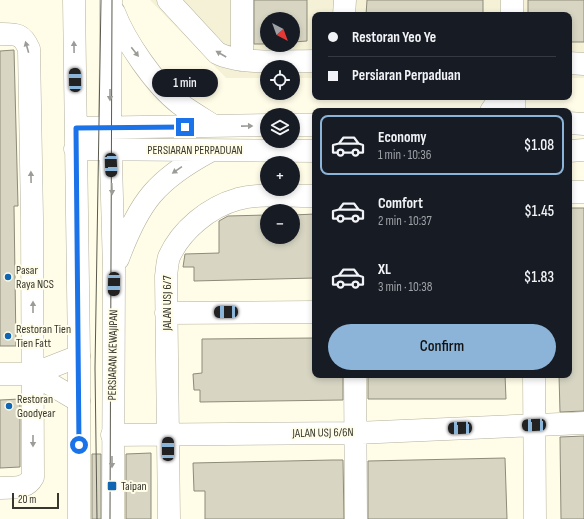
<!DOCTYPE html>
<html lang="en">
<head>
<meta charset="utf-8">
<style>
  :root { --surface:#171b24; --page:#242831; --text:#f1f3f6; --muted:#9ea1a6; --line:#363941; --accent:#8cb4d8 }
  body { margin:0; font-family:"Sofia Sans Condensed",sans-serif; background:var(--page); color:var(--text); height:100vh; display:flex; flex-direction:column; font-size:15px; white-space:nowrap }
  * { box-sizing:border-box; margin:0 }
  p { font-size:13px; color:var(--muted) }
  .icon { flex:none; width:22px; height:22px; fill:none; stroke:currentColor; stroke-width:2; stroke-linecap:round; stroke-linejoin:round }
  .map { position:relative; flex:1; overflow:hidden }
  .side { position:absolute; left:312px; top:108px; width:260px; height:270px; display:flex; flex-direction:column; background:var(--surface); border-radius:8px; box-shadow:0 2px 6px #0003 }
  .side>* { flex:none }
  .banner { position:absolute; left:312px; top:12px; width:260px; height:88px; border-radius:8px; box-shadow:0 2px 6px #0003; display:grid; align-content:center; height:88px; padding:0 16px; background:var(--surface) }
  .needle { width:26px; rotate:139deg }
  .buttons { position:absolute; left:260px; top:12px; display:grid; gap:8px }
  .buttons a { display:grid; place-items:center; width:40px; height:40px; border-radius:50%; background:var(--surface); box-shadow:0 2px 6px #0003; font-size:20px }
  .scale { position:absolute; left:12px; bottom:10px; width:47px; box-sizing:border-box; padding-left:4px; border:2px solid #37372f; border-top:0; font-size:11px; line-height:14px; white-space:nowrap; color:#37372f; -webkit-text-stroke:3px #fffde8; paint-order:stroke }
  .end { position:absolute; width:18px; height:18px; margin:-9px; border:5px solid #1a73e8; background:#fff; box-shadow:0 0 0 2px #fff }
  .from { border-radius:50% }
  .bubble { position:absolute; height:28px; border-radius:14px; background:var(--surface); box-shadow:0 2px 6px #0003; font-size:13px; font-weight:600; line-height:28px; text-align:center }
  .car { position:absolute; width:12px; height:24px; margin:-12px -6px; border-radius:5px; box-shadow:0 0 3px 1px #0007; background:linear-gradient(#222 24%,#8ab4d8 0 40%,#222 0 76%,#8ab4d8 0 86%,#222 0) }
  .banner b { display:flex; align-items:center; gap:14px; height:38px; font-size:15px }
  .banner b+b { border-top:1px solid var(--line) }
  .banner i { width:10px; height:10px; background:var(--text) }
  ul { padding:7px 0 0; list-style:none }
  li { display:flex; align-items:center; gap:12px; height:60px; margin:0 8px 6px; padding:0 8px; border:2px solid transparent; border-radius:8px }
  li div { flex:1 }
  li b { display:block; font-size:15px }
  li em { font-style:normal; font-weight:600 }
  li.on { border-color:var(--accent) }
  li>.icon { width:36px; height:36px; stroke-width:1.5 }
  .cta { display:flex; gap:8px; margin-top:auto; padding:8px 16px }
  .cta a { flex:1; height:46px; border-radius:24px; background:var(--accent); color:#111; font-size:16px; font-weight:600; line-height:46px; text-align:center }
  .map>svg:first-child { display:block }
  .built { fill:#f4f1d6; fill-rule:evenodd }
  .building { fill:#d8d6c3; stroke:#8d8b79 }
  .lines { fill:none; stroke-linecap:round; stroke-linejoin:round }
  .minor-casing { stroke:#b2b09d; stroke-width:23 }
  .major-casing { stroke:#b2b09d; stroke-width:23 }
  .minor { stroke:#fff; stroke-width:22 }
  .major { stroke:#fff; stroke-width:22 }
  .tram { stroke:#59594e; stroke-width:1 }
  .oneway { fill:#9b9b97 }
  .route { stroke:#1a73e8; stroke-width:5 }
  .poi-dot { fill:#1166b4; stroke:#fffde8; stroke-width:1.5 }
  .labels { text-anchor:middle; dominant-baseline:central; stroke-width:4; stroke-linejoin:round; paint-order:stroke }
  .street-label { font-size:12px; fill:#37372f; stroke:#fffde8 }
  .poi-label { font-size:12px; fill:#37372f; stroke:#fffde8; text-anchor:start }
</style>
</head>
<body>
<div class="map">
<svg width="584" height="519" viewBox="0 0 584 519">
  <rect width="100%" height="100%" fill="#fffde8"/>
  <!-- built -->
  <path class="built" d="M150 0H584V78H569V15H315V78H293V67H267V78H226ZM267 19H293V45H267Z"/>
  <!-- building -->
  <path class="building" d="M254 0H307V41L293 42V19H267V44H254Z
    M367 0H483V15H366Z
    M528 0H584V42H569V15H528Z
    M14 50 18 206H14L16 346H0V51Z
    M569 208H584V411L560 412 559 375H569Z
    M315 214V278L194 281V267H183L185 254 219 253V221L228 216 267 215V237H293V215Z
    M315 338V375H343V400L200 402V390H194L193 374 202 373V339Z
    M368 375H505L506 399H368Z
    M20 399V467L0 468V400Z
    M584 436V519H561L560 437Z
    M151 453V519H126V454Z
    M92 454H101V519H92Z
    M505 458 507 519H368V461Z
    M333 460H343L344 519H205V491H194L193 463Z"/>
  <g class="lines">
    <defs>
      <path id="minor" d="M168 0 217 53C240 65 288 61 315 61
        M242 0V60
        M512 0V15
        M344 15 345 0
        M0 34C16 34 22 33 29 49L32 218 33 477C26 490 13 487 0 488
        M569 63 584 64
        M514 97V111
        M491 111 498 101V97
        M569 192H584
        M166 313 315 312
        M0 374H33L79 356
        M33 374 79 401
        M355 375 356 519
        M534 375 535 519
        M112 435 356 433 584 423
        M169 519 166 276C167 270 167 263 169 257 181 230 209 207 238 199 262 193 290 196 315 196"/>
      <path id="major" d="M74 0 79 356V519
        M111 0 110 127 114 269 113 519
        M114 12C125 41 155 85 180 104 191 112 203 119 214 126
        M569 123 584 124
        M293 125H315
        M76 128 267 125
        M75 149 315 151
        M569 151 584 150
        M118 259C139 202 156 180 210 151"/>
    </defs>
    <!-- minor casing -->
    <use href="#minor" class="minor-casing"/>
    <!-- major casing -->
    <use href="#major" class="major-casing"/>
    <!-- minor -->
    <use href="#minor" class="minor"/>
    <!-- major -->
    <use href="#major" class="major"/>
    <!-- tram -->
    <path class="tram" d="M97 519 95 368 101 0
      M110 519 112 0"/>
  </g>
  <!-- one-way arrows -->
  <defs><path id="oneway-solid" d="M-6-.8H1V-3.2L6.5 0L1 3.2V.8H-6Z"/></defs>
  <g class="oneway">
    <use href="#oneway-solid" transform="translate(27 47) rotate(-106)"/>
    <use href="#oneway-solid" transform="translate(74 47) rotate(-91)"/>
    <use href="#oneway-solid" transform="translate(135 52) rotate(52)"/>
    <use href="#oneway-solid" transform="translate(221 54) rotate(-150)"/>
    <use href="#oneway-solid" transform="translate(110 95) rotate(90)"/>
    <use href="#oneway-solid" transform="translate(247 126) rotate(-1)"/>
    <use href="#oneway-solid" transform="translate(177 170) rotate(145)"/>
    <use href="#oneway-solid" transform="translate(31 177) rotate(-91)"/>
    <use href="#oneway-solid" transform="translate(112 189) rotate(88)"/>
    <use href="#oneway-solid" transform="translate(33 307) rotate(-90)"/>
    <use href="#oneway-solid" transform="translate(33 441) rotate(90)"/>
    <use href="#oneway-solid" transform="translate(112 462) rotate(90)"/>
  </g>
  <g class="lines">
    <!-- route -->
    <path class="route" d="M79 445 76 128 185 127"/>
  </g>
  <!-- markers -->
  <g class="poi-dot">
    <circle cx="8" cy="277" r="4"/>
    <circle cx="8" cy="336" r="4"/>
    <circle cx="9" cy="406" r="4"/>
    <rect x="107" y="481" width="10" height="10" rx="2"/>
  </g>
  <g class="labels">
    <!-- street labels -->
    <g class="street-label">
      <text x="195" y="150">PERSIARAN PERPADUAN</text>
      <text transform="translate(167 303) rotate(-90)">JALAN USJ 6/7</text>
      <text transform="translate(113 355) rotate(-89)">PERSIARAN KEWAJIPAN</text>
      <text transform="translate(323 433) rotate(-1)">JALAN USJ 6/6N</text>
    </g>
    <!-- poi labels -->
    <g class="poi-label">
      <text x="16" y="270">Pasar<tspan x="16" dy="14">Raya NCS</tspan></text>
      <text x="16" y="329">Restoran Tien<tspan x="16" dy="14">Tien Fatt</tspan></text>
      <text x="17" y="399">Restoran<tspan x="17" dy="14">Goodyear</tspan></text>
      <text x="121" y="486">Taipan</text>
    </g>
  </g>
</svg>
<div class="buttons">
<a><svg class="needle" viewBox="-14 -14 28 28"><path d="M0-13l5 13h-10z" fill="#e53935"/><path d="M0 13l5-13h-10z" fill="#9ea1a6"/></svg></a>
<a><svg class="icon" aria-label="locate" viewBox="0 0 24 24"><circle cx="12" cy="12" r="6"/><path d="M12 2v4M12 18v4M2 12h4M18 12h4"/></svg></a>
<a><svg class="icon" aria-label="layers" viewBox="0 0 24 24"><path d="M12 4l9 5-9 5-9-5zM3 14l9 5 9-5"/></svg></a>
<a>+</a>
<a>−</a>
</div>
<div class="scale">20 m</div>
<i class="end from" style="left:79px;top:445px"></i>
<i class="end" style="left:185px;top:127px"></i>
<div class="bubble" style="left:152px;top:69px;width:66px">1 min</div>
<i class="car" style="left:75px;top:80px;rotate:359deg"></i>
<i class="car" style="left:111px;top:165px;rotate:178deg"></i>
<i class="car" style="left:114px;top:284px;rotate:181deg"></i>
<i class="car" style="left:226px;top:312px;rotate:269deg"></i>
<i class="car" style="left:534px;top:425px;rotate:268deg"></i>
<i class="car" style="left:460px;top:428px;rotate:268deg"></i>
<i class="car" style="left:168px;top:449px;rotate:0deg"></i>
<div class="banner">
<b><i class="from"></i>Restoran Yeo Ye</b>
<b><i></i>Persiaran Perpaduan</b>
</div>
<section class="side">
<ul>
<li class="on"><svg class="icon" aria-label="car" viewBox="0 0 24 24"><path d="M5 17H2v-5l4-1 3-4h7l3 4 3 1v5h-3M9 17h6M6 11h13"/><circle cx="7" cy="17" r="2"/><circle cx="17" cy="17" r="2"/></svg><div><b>Economy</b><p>1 min · 10:36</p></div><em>$1.08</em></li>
<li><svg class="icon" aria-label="car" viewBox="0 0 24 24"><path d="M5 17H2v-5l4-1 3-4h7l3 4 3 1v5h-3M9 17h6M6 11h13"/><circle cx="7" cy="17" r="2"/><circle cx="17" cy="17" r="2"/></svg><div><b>Comfort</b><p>2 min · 10:37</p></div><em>$1.45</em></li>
<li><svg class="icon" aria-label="car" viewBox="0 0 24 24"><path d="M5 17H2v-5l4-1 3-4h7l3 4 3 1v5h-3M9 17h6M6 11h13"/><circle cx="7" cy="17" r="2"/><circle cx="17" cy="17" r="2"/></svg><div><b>XL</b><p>3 min · 10:38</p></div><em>$1.83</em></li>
</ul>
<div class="cta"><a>Confirm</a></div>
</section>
</div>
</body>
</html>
